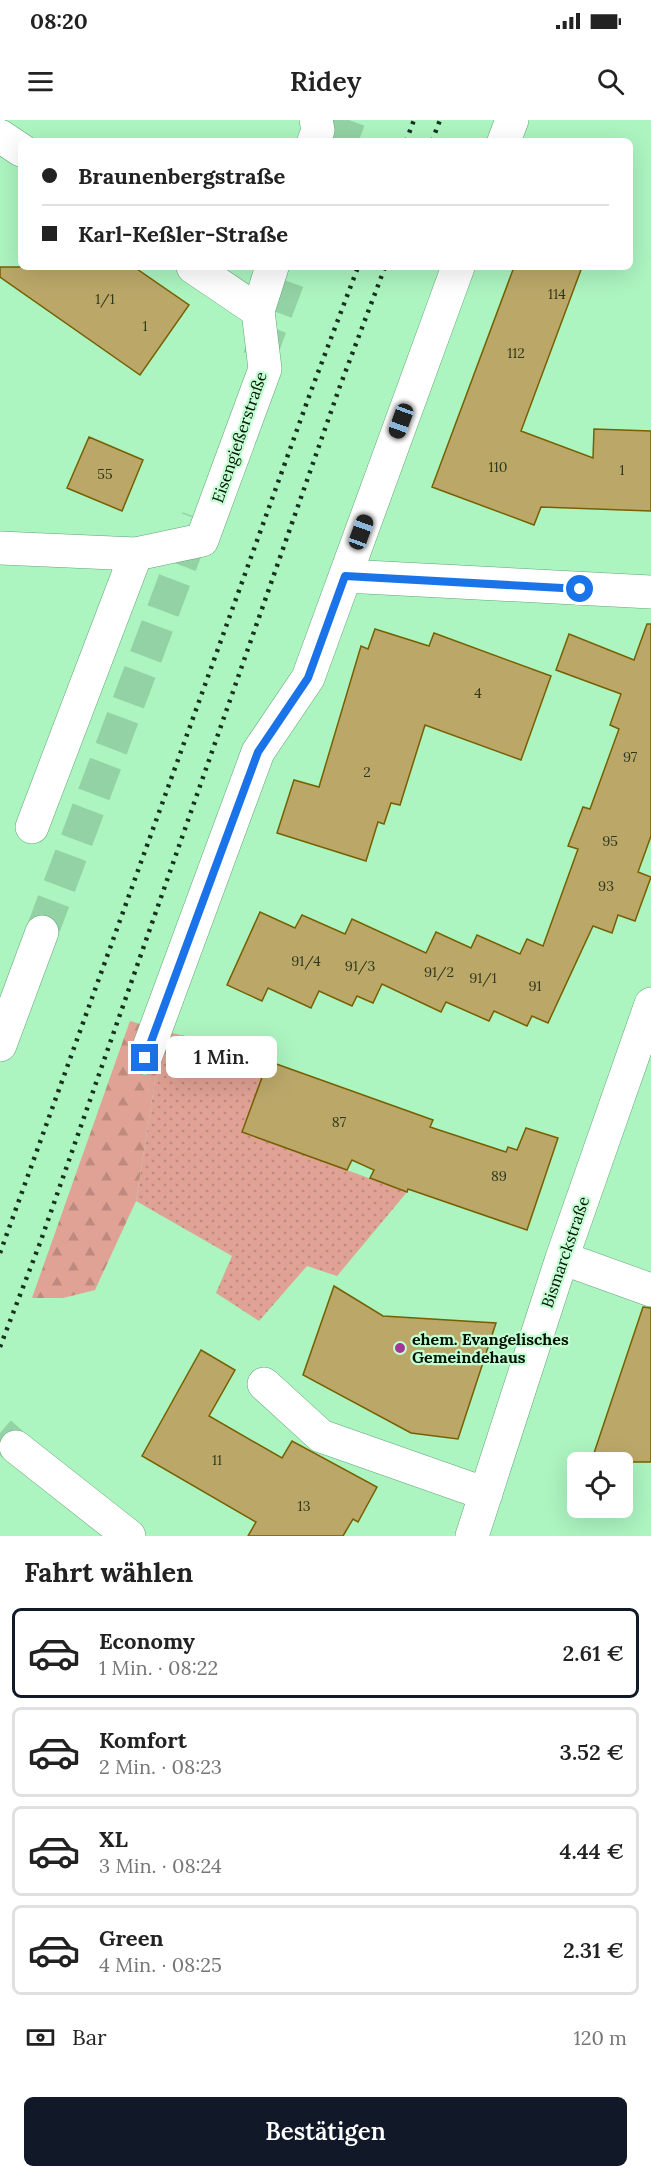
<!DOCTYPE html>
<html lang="de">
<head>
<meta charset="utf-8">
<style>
  :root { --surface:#fff; --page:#f6f6f6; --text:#222; --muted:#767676; --line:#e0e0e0; --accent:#111827 }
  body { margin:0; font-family:Lora,serif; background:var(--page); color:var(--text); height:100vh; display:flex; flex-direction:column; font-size:22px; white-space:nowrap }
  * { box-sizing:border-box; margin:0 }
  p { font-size:20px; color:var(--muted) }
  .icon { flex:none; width:33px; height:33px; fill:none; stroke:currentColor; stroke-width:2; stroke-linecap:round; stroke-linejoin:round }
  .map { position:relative; height:1416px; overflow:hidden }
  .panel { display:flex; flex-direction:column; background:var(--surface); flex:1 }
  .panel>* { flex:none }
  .top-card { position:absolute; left:18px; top:18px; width:615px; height:132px; border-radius:9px; box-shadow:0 6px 24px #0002; display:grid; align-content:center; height:132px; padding:0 24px; background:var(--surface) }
  .buttons { position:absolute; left:567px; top:1332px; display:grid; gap:12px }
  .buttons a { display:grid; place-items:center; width:66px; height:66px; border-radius:9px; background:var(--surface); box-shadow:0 6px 24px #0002; font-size:30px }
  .end { position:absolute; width:27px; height:27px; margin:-14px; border:8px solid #1a73e8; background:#fff; box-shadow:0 0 0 3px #fff }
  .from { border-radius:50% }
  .bubble { position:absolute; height:42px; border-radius:9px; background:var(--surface); box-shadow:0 6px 24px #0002; font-size:20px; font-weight:600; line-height:42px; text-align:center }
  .car { position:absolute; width:18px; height:36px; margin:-18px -9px; border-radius:8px; box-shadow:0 0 4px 2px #0007; background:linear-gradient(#222 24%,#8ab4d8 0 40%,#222 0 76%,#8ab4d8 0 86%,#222 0) }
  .top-card b { display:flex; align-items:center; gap:21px; height:57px; font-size:22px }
  .top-card b+b { border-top:2px solid var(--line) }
  .top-card i { width:15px; height:15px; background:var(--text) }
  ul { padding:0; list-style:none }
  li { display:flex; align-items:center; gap:18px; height:90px; margin:0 12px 9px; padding:0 12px; border:3px solid var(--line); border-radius:9px }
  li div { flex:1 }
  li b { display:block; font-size:22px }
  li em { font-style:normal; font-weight:600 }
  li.selected { border-color:var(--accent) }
  li>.icon { width:54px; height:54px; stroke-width:1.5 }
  h2 { padding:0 24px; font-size:27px; line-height:72px }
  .pay { display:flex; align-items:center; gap:15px; height:66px; padding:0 24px; font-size:22px }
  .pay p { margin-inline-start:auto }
  .action { display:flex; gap:12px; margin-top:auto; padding:12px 24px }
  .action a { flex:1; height:69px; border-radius:9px; background:var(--accent); color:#fff; font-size:24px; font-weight:600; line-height:69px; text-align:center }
  .status { display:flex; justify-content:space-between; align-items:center; height:42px; padding:0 30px; background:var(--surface); direction:ltr }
  .status svg { height:16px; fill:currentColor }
  header { display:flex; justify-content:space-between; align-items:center; height:78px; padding:0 24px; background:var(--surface); font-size:27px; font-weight:600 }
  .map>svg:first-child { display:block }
  .green { fill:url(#green-dots) }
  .forest { fill:url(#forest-firs) }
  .building { fill:#bba869; stroke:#776001; stroke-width:1.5 }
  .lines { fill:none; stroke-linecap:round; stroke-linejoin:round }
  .minor-tunnel { stroke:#92d2a4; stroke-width:33; stroke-dasharray:33 16; stroke-linecap:butt }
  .major-tunnel { stroke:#92d2a4; stroke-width:33; stroke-dasharray:33 16; stroke-linecap:butt }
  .minor-casing { stroke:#60a675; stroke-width:34 }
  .major-casing { stroke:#60a675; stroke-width:34 }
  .minor { stroke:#fff; stroke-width:33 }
  .major { stroke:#fff; stroke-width:33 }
  .rail { stroke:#18321e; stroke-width:4.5; stroke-dasharray:3 6; stroke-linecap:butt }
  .route { stroke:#1a73e8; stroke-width:8 }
  .poi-dot { fill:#a43898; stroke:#c4fed3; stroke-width:2 }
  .labels { text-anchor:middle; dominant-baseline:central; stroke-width:4.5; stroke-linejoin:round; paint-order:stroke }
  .number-label { font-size:14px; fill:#2f381c }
  .street-label { font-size:16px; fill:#001203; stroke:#c4fed3 }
  .poi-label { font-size:16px; font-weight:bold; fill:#001203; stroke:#c4fed3; text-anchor:start }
</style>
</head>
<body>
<div class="status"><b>08:20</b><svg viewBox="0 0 49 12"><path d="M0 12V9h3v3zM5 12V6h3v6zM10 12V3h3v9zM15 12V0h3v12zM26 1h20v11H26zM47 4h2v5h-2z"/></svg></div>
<header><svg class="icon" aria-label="menu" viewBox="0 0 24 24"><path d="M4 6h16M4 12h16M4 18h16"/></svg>Ridey<svg class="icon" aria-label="search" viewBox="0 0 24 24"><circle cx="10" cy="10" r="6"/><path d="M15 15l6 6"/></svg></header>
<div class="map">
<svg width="651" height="1416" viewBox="0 0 651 1416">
  <defs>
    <pattern id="green-dots" width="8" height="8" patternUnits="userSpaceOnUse" patternTransform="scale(1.5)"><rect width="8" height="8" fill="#e0a294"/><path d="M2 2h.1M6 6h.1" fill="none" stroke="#be8a7e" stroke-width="1.8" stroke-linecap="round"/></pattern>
    <pattern id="forest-firs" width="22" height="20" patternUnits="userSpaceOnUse" patternTransform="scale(1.5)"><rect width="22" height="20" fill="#e0a294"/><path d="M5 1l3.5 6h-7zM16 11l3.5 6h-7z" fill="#be8a7e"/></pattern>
  </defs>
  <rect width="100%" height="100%" fill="#acf4c0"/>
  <!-- green -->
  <path class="green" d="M163 911 262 933 268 941 242 1012 407 1072 337 1156 307 1146 259 1201 216 1173 232 1136 136 1081Z"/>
  <!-- forest -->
  <path class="forest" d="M130 901 163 911 136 1081 95 1170 63 1178H32Z"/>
  <!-- building -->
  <path class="building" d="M0 147H134L189 185 140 255 0 157Z
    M514 147H582L521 311 593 338 594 309 651 311V391L541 387 534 405 432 367Z
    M89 317 143 340 122 391 67 368Z
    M647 504H651V716L638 752 651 757 635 801 618 795 612 813 593 806 548 903 532 896 527 906 494 891 489 901 446 882 441 892 382 864 373 883 357 876 352 886 319 871 311 888 268 868 262 881 227 865 260 792 295 808 302 795 345 814 352 799 426 833 436 812 471 828 477 815 520 834 527 819 543 826 578 729 568 726 583 687 590 689 619 609 610 605 621 574 556 550 569 514 634 540Z
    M375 509 429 526 434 513 551 556 521 640 425 605 400 685 391 683 384 704 378 702 366 741 277 713 294 660 319 667 361 526 368 529Z
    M268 941 433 1000 430 1007 506 1032 508 1027 517 1030 526 1008 558 1018 527 1110 408 1069 407 1072 370 1058 374 1050 352 1040 347 1050 242 1012Z
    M334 1166 383 1196 496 1203 458 1319 411 1313 303 1255Z
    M643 1187 651 1188V1342H591Z
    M201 1230 235 1250 209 1296 282 1338 292 1321 377 1367 358 1402 353 1399 343 1416H248L256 1402 142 1336Z"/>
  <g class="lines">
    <!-- minor-tunnel -->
    <path class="minor-tunnel" d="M0 1313 16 1327"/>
    <!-- major-tunnel -->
    <path class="major-tunnel" d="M341 21 349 0
      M259 238 293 147
      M42 812 198 398"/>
    <defs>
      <path id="minor" d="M0 16 21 30
        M314 21 318 10 316 0
        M504 21 512 0
        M193 147 258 191
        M0 428 136 434 202 420 265 249 258 191 272 147
        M345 456 651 472
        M32 707 136 434
        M145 938 258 632 308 558 458 147
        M562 1138 651 1170
        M264 1264 321 1316 486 1374
        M16 1327 129 1416
        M472 1416 562 1138 651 884"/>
      <path id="major" d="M0 925 42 812"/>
    </defs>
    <!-- minor casing -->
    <use href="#minor" class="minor-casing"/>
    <!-- major casing -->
    <use href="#major" class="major-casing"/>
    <!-- minor -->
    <use href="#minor" class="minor"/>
    <!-- major -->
    <use href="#major" class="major"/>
    <!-- rail -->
    <path class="rail" d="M406 21 414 0
      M432 21 440 0
      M0 1133 311 271 358 147
      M0 1227 40 1123 340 266 385 147"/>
  </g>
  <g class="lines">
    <!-- route -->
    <path class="route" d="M145 938 258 632 308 558 345 456 580 469"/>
  </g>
  <!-- markers -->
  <circle class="poi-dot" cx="400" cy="1228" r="6"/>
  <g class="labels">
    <!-- number labels -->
    <g class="number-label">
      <text x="557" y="174">114</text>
      <text x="105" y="179">1/1</text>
      <text x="145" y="206">1</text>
      <text x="516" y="233">112</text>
      <text x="498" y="347">110</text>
      <text x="622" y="350">1</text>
      <text x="105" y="354">55</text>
      <text x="478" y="573">4</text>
      <text x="630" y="637">97</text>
      <text x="367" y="652">2</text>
      <text x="610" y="721">95</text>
      <text x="606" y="766">93</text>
      <text x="306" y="841">91/4</text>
      <text x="360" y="846">91/3</text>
      <text x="439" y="852">91/2</text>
      <text x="483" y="858">91/1</text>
      <text x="535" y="866">91</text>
      <text x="339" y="1002">87</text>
      <text x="499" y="1056">89</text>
      <text x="217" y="1340">11</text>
      <text x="304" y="1386">13</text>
    </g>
    <!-- street labels -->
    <g class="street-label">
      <text transform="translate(239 317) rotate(-71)">Eisengießerstraße</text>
      <text transform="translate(565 1132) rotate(-71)">Bismarckstraße</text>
    </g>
    <!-- poi labels -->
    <g class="poi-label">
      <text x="412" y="1219">ehem. Evangelisches<tspan x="412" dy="18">Gemeindehaus</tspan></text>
    </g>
  </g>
</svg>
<div class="buttons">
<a><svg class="icon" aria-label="locate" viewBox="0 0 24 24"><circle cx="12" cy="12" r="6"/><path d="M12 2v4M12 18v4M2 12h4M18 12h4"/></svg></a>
</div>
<i class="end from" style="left:580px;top:469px"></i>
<i class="end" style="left:145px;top:938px"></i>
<div class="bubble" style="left:166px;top:916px;width:111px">1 Min.</div>
<i class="car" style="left:401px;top:301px;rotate:200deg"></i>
<i class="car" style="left:361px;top:412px;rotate:20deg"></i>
<div class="top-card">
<b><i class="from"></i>Braunenbergstraße</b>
<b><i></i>Karl-Keßler-Straße</b>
</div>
</div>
<section class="panel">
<h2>Fahrt wählen</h2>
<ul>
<li class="selected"><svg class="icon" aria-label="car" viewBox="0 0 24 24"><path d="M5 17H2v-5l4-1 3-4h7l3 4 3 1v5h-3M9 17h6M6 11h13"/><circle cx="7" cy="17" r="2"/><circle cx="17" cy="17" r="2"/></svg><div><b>Economy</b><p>1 Min. · 08:22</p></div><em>2.61 €</em></li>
<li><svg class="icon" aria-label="car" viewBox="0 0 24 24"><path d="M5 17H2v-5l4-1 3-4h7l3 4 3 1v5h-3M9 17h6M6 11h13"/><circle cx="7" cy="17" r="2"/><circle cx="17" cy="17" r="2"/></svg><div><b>Komfort</b><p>2 Min. · 08:23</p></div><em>3.52 €</em></li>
<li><svg class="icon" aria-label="car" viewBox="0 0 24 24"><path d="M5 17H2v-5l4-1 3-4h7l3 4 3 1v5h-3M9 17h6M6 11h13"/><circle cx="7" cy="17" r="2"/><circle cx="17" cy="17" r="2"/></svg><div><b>XL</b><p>3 Min. · 08:24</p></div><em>4.44 €</em></li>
<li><svg class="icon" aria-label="car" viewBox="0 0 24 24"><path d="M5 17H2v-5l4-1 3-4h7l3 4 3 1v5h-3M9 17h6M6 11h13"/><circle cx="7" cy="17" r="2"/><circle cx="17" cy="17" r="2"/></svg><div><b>Green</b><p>4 Min. · 08:25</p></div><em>2.31 €</em></li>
</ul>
<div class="pay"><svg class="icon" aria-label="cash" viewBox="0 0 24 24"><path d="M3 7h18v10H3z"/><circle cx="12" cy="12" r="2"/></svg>Bar<p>120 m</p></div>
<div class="action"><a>Bestätigen</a></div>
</section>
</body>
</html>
